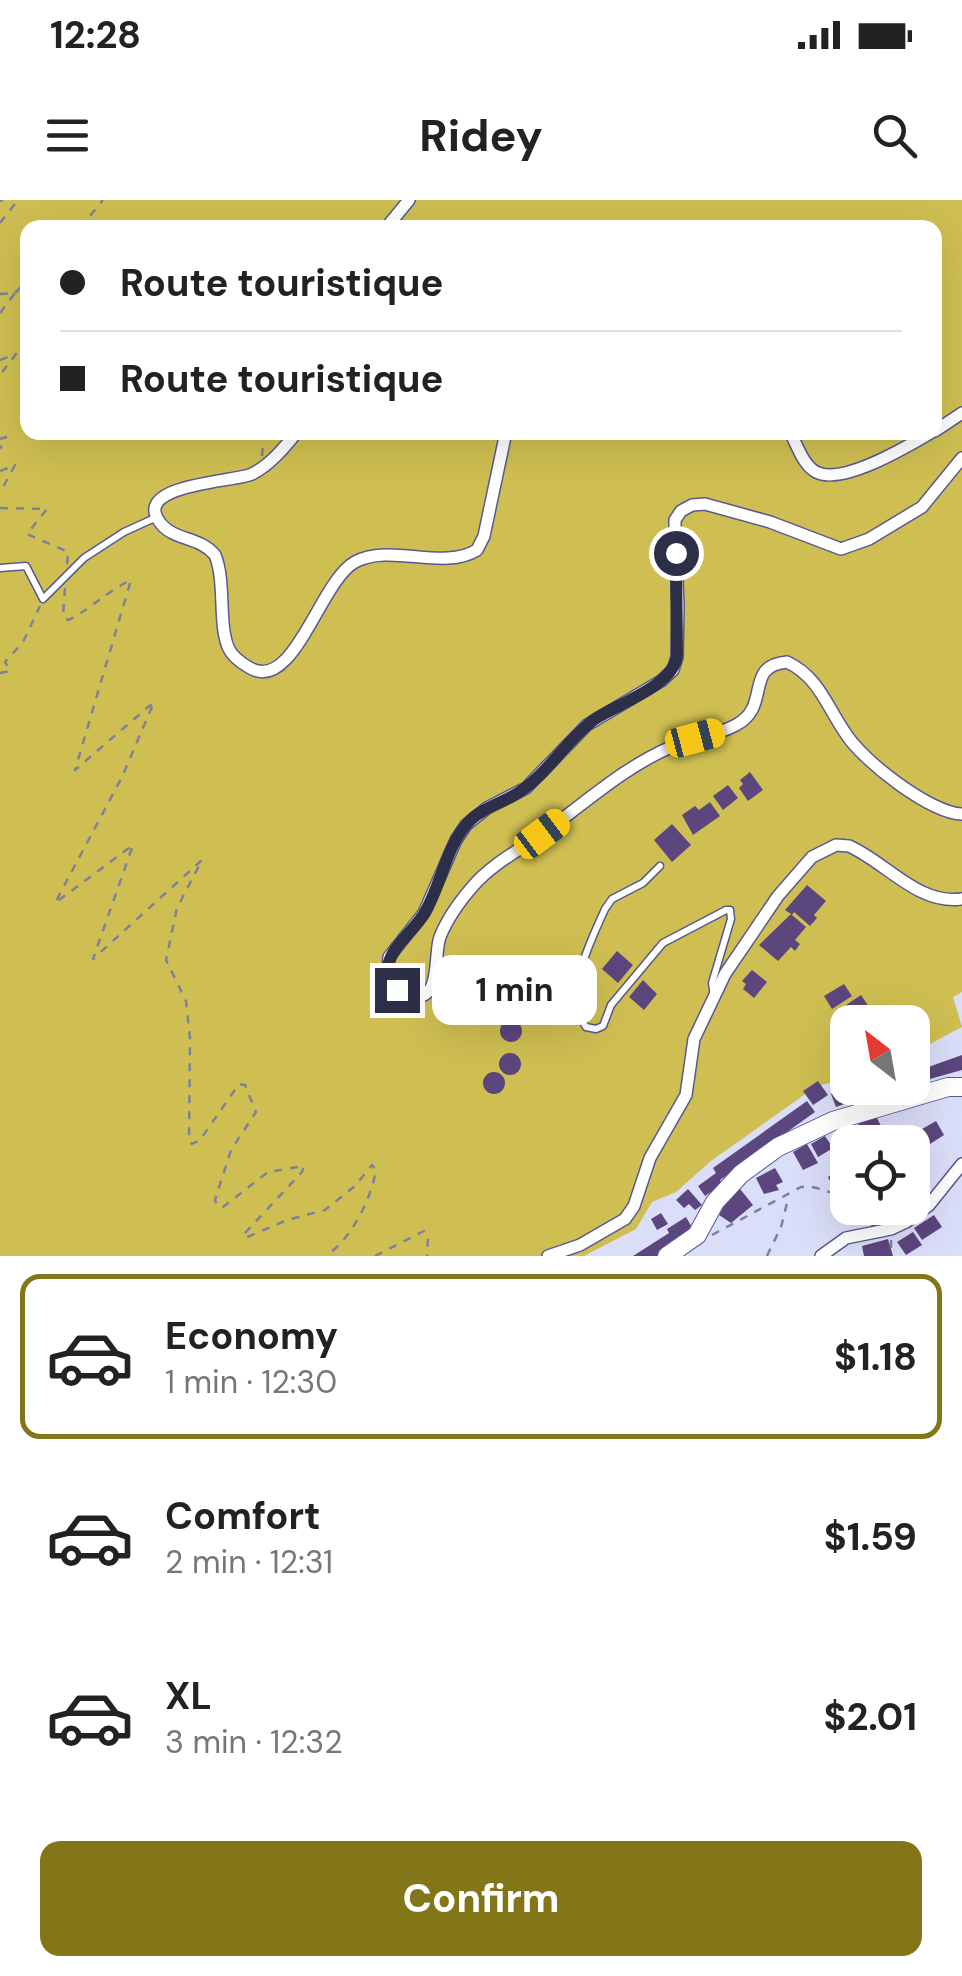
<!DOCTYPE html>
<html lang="en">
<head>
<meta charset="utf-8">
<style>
  :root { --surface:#fff; --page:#f6f6f6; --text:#222; --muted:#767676; --line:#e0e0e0; --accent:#837619 }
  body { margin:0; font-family:"DM Sans",sans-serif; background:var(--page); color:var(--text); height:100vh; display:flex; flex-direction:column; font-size:38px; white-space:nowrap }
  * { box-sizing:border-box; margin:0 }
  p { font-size:32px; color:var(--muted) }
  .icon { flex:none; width:55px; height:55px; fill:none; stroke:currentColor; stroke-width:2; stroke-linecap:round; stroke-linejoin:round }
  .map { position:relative; height:1056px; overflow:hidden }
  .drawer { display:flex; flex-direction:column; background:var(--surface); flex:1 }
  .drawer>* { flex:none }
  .guide { position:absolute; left:20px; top:20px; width:922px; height:220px; border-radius:20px; box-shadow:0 10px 40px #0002; display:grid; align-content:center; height:220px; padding:0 40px; background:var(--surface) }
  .needle { width:65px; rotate:329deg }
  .tools { position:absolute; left:830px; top:805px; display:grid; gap:20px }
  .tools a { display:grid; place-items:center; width:100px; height:100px; border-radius:20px; background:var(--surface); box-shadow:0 10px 40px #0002; font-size:50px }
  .end { position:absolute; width:45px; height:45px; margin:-22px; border:12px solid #2d2e48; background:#fff; box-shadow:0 0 0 5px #fff }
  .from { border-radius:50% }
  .bubble { position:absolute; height:70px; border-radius:20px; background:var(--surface); box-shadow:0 10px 40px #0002; font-size:32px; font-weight:700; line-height:70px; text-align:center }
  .car { position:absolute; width:30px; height:60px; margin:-30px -15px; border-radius:12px; box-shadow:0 0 8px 2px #0007; background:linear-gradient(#f5c518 24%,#345 0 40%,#f5c518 0 76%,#345 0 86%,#f5c518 0) }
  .guide b { display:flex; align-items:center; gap:35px; height:95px; font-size:38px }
  .guide b+b { border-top:2px solid var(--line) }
  .guide i { width:25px; height:25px; background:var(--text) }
  ul { padding:18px 0 0; list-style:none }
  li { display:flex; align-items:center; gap:30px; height:165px; margin:0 20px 15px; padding:0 20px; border:5px solid transparent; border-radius:20px }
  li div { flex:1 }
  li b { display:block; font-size:38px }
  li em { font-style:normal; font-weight:700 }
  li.active { border-color:var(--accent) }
  li>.icon { width:90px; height:90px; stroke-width:1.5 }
  .action { display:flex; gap:20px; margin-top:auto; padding:20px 40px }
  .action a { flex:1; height:115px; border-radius:20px; background:var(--accent); color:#fff; font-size:40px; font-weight:700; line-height:115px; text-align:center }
  .status { display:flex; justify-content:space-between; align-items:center; height:70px; padding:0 50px; background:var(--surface); direction:ltr }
  .status svg { height:28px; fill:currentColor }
  header { display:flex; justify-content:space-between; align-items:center; height:130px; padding:0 40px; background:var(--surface); font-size:45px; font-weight:700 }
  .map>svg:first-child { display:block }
  .green { fill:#cfbf52; fill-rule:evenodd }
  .building { fill:#5c467e }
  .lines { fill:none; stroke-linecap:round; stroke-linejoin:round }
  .lane-casing { stroke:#575993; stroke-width:9 }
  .street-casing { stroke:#575993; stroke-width:14 }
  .secondary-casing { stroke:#575993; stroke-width:20 }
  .path { stroke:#7f819b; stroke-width:2.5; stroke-dasharray:8 8; stroke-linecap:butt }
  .lane { stroke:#fff; stroke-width:6 }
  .street { stroke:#fff; stroke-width:11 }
  .secondary { stroke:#fff; stroke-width:18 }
  .route { stroke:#2d2e48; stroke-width:12 }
</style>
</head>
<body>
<div class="status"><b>12:28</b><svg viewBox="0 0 49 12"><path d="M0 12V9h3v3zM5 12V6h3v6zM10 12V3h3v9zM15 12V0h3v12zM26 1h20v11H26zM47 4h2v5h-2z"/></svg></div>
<header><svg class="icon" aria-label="menu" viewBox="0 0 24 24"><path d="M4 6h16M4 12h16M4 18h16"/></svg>Ridey<svg class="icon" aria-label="search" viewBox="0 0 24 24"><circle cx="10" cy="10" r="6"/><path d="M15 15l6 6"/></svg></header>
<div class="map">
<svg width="962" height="1056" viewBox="0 0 962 1056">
  <rect width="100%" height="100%" fill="#dbdef8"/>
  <!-- green -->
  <path class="green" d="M0 0H962V792L953 797 962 827 913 853 912 822H848L847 878 818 886 804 895 711 961 676 992 652 1002 636 1029 584 1056H0ZM28 28H935V232H28Z"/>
  <!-- building -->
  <path class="building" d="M750 572 763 590 748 601 739 588 743 584 740 580Z
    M728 585 738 598 723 610 713 596Z
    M710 602 720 616 693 635 682 615 695 606 699 610Z
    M672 624 691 645 672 662 654 640Z
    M807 685 826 701 814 715 817 718 810 726 794 712 792 715 806 727 795 740 800 744 795 751 791 747 778 761 759 745 791 714 785 710Z
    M617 751 633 765 618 783 602 769Z
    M752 770 767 782 754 798 743 789 746 784 742 781Z
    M488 790a17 17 0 1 1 34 0a17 17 0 1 1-34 0Z
    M643 780 657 794 644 810 629 797Z
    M844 784 852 796 832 809 824 796Z
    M861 795 879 822H843L853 816 846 805Z
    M500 831a11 11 0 1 1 22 0a11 11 0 1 1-22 0Z
    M499 864a11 11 0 1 1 22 0a11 11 0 1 1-22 0Z
    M962 855V870L912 884V870L919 867 920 870Z
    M483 883a11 11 0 1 1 22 0a11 11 0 1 1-22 0Z
    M818 881 828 895 813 905 803 891Z
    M850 888H901L880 896 879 892 836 907 831 894Z
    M807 901 815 912 720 980 722 984 705 996 698 986 716 973 713 968Z
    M876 916 889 942H867L858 924Z
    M936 921 944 935 930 944 922 929Z
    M849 928 856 940 848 942V951L844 953 835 936Z
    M825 936 833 948 818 957 811 944Z
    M807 944 818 963 803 970 793 952Z
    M775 968 783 982 776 985 779 990 764 994 756 978Z
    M843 969 848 982 842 984 839 979 831 983 828 977Z
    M736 984 753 1005 731 1023 719 1015Z
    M923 988 930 999 915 1009 912 995Z
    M688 989 702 1005 695 1010 689 1004 684 1008 676 1000Z
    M866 1008H880L885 1024 872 1028Z
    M890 1008H912L915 1011 896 1023Z
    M661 1013 668 1024 657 1030 651 1019Z
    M934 1015 942 1027 922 1040 914 1028Z
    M686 1017 693 1029 674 1040 676 1045 658 1056H633L669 1033 667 1029Z
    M913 1032 922 1045 906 1055 897 1042Z
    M888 1039 893 1056H864L862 1046Z"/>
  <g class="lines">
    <defs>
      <path id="lane" d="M0 368 26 366 43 399 84 358 124 332 157 317
        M660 666 643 683 612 699 605 709C591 741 562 795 586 827L596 829 603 826 611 805 663 743 726 710H730L731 719 712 783 714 796"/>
      <path id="street" d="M386 28 409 0
        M935 231 962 213
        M297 232C284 248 270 265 252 274 236 282 126 284 162 325 175 340 200 337 215 355 226 382 218 422 228 447 232 457 241 463 250 468 294 493 320 381 355 362 391 343 443 371 477 350L484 336 506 232
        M790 232C797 245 803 265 816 272 842 286 908 246 932 232
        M962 258 922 307 869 339 841 349 770 322 705 304 692 305 681 311 675 320V332L678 405 677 457 673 470 661 481 587 525 526 588 487 608 466 625 456 640 424 713 389 757 387 778C393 786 400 794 410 796 443 803 433 755 440 737 447 719 460 701 473 686 491 665 516 652 539 636 582 606 622 568 671 547 692 538 716 536 736 525 772 506 743 466 787 462 819 477 827 507 846 534 863 561 930 613 962 614
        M548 1056 580 1045 625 1019 634 1006 650 958 686 895 694 839 725 774 778 696 812 657 836 645 849 646C887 663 918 705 962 699
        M821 1056 846 1038 891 1029 906 1022 929 1005 962 964"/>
      <path id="secondary" d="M667 1056 697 1035 715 1002 741 974 778 947 833 921 948 887H962"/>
    </defs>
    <!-- lane casing -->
    <use href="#lane" class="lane-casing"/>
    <!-- street casing -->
    <use href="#street" class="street-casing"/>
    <!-- secondary casing -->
    <use href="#secondary" class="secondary-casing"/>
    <!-- path -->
    <path class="path" d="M0 1 3 0
      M0 23 18 0
      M80 28 103 0
      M15 93 28 80
      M0 94 15 93 0 113
      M0 160 16 154 0 175
      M0 239 6 237 0 249
      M262 256 264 232
      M0 271 15 265 0 293
      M0 308 47 309 27 334 68 352 67 365
      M65 388 63 415 68 420C91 409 106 392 131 380L75 570 154 502 122 577 55 703 133 645 93 759 202 660 177 708 166 760 186 801 190 838 189 940 192 944 200 940 239 884 245 885 256 912 231 950 215 1000 217 1006 223 1007 268 972 304 966 302 972 244 1034 245 1038 287 1020 325 1010 355 986 372 965 376 970C371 1000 351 1039 326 1056
      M0 473 10 471 5 462 23 442 40 406
      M888 1021V1008
      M712 1035 801 987C819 984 830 997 848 994
      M891 1040V1056
      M375 1056 424 1031 428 1036 427 1056
      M767 1056 781 1027 788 999"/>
    <!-- lane -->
    <use href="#lane" class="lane"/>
    <!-- street -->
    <use href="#street" class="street"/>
    <!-- secondary -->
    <use href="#secondary" class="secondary"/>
  </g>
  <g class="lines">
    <!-- route -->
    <path class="route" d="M397 790 387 778C385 750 410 736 424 714 441 686 445 650 466 625 480 608 501 604 518 593 548 574 566 540 595 519 619 503 673 486 677 456L676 353"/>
  </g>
</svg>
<div class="tools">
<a><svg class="needle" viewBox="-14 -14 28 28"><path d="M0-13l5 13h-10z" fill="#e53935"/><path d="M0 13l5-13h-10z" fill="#767676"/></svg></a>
<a><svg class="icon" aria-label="locate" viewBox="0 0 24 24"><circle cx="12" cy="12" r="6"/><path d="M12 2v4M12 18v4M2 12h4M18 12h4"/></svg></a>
</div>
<i class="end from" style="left:676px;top:353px"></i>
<i class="end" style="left:397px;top:790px"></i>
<div class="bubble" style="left:432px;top:755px;width:165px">1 min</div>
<i class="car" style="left:695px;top:538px;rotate:75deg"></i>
<i class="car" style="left:542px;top:634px;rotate:53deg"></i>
<div class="guide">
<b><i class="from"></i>Route touristique</b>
<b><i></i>Route touristique</b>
</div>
</div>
<section class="drawer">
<ul>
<li class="active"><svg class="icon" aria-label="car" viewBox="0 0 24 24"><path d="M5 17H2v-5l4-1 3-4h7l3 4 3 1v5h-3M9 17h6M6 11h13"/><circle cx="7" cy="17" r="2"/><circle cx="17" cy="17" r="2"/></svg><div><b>Economy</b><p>1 min · 12:30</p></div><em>$1.18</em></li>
<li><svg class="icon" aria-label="car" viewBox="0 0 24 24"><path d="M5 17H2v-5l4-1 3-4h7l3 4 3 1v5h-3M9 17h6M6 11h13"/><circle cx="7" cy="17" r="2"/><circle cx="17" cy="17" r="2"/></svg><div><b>Comfort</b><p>2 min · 12:31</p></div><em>$1.59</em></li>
<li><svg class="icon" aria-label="car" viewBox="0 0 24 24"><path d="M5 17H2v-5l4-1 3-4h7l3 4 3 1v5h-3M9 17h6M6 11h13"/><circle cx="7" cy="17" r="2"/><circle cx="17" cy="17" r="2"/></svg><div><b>XL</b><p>3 min · 12:32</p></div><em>$2.01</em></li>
</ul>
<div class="action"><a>Confirm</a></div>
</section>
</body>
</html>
